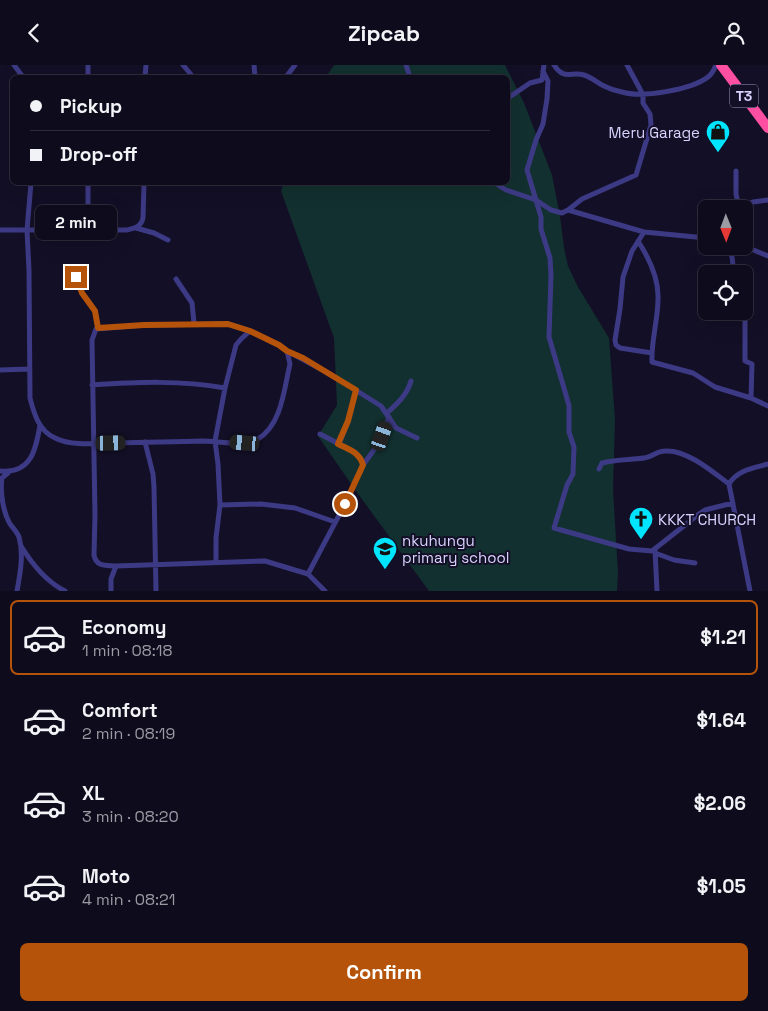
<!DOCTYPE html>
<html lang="en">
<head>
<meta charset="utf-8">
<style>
  :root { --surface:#0e0b1c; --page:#1c1929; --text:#f1f3f6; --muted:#9b9ba3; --line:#2e2b3b; --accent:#b45309 }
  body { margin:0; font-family:"Space Grotesk",sans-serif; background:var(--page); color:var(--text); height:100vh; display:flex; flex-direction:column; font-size:19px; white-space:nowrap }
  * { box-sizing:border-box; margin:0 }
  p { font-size:16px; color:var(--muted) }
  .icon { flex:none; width:28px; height:28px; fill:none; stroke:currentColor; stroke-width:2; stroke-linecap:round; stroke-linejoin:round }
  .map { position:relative; height:526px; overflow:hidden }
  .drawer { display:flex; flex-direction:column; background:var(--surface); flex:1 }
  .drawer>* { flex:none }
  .guide { position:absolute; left:10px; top:10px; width:500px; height:110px; border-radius:8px; box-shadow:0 5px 20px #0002,0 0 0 1px var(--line); display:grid; align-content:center; height:110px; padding:0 20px; background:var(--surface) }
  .needle { width:32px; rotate:179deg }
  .tools { position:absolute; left:698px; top:135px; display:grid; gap:10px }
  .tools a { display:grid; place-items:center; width:55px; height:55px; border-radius:8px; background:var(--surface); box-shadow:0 5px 20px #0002,0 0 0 1px var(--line); font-size:25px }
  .end { position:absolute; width:22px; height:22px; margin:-11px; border:6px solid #b45309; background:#fff; box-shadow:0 0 0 2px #fff }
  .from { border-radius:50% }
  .bubble { position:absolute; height:35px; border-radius:8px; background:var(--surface); box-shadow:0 5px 20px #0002,0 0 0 1px var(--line); font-size:16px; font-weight:800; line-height:35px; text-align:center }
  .car { position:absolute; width:15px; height:30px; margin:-15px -8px; border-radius:6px; box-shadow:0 0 4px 1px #0007; background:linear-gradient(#222 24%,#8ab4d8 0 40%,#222 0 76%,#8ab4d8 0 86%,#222 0) }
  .guide b { display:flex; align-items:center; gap:18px; height:48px; font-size:19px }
  .guide b+b { border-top:1px solid var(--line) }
  .guide i { width:12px; height:12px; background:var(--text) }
  ul { padding:9px 0 0; list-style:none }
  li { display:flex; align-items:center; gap:15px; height:75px; margin:0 10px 8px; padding:0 10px; border:2px solid transparent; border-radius:8px }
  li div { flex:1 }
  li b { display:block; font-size:19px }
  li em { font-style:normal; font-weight:800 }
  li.active { border-color:var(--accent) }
  li>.icon { width:45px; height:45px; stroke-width:1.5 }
  .cta { display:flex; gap:10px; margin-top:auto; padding:10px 20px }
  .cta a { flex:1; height:58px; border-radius:8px; background:var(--accent); color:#fff; font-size:20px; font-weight:800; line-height:58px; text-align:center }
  header { display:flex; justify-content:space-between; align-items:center; height:65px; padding:0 20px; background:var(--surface); font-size:22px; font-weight:800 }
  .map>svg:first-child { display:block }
  .green { fill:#12302f }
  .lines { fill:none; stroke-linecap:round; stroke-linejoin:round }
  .street { stroke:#3d3a85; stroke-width:5 }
  .highway { stroke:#ff4fa3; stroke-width:10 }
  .route { stroke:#b45309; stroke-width:6 }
  .labels { text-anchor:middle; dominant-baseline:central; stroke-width:4; stroke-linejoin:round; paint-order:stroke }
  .shield { fill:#130f26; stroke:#9e99be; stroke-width:1 }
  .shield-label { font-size:14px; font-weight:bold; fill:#d9d4ff }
  .poi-label { font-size:15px; fill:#d9d4ff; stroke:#130f26; text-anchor:start }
</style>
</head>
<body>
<header><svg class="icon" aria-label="back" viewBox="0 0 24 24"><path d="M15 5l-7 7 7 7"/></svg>Zipcab<svg class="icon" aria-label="person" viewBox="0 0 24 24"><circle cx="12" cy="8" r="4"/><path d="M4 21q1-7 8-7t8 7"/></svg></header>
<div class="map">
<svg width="768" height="526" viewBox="0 0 768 526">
  <rect width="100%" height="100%" fill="#130f26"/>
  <!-- green -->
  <path class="green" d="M334 0H505L524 38 552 110 560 151 564 183 568 201 578 222 609 273 615 355 613 424 618 509 617 526H429L356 426 318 371 337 340 334 273 281 126 284 118H508V12H326Z"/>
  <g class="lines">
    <!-- street -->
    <path class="street" d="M14 0 23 12
      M88 0V12
      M183 0 193 12
      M254 0 255 12
      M406 0 410 12
      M554 0C564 16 571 6 584 10 591 12 598 18 604 21 610 24 616 26 622 27 642 33 691 25 708 12 712 9 714 5 716 0
      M543 6 548 16 547 34 543 59 536 75 527 105 541 152V164L550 193 551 210 549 272 566 330 569 341V367L574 382 573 409 567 420 554 463 629 484 652 486 699 449 705 445 733 438
      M145 12 146 0
      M286 12 295 0
      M508 33 530 18 542 15 544 0
      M736 106V129L739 143
      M31 118 27 165 29 205 30 333C34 349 39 366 55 373 73 382 99 378 119 378 147 377 174 377 202 376 218 376 245 382 258 374 282 359 284 324 290 299L287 286 279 280 250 266 228 259 144 260 96 264 92 275 95 450 94 490C96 502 106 500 116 501L265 496 308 509 325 526
      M495 118 506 125 536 135 551 145 562 148 568 145 644 167 706 173
      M739 144 753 137 768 135
      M568 145 582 134 636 110 651 60 650 49 643 38V30L640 24 627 0
      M136 163 154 168 168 175
      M0 165H127C135 163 141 162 143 153L144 118
      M88 165V118
      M644 167 632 186 623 212 620 244 615 275 616 280 620 283 652 288
      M638 176C649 193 659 214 658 234 658 255 651 276 652 297L693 308 715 322 751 333 768 341
      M728 181 732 192 734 209
      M744 181 768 191
      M76 212 82 228 95 246 98 263
      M176 214 192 238 194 258
      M744 227 745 229V296L752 299 751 333
      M287 286 330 309 381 341 396 363 417 373
      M0 305 29 304
      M92 320C137 317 181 315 225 323
      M387 348C397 339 407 330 411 316
      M145 377 153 409 154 422 156 526
      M339 379 348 356 356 325
      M363 400 379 378 389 352
      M599 404 602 398C616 394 630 395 644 393 652 392 657 386 665 386 686 384 713 407 729 419
      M0 406C31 409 36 385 40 360
      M9 407 2 413C0 427 3 447 10 459 13 463 17 467 19 472 24 489 20 509 17 526
      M220 440 261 439 295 443 335 457
      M21 481C32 499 45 516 65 526
      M655 485 657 526
      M655 488 674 495 695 498
      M216 497V473L220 440 218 399 215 376 225 323 236 280 241 274 250 266
      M308 509 345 439 363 400 360 393 356 388 320 369
      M111 526V514L116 501
      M750 526 729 419C737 405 754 403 768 399"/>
    <!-- highway -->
    <path class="highway" d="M721 0 768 63"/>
  </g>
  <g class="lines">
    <!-- route -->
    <path class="route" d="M76 212 82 228 95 246 98 263 144 260 228 259 250 266 279 280 287 286 303 293 356 325 348 356 338 379C349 384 360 388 363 400L345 439"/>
  </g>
  <!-- icons -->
  <defs>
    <symbol id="shop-pin" viewBox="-11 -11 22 30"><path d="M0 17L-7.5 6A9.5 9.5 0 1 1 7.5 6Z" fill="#00e5ff" stroke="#130f26"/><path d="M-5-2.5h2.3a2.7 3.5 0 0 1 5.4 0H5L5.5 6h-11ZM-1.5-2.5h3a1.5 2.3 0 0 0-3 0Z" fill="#111"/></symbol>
    <symbol id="church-pin" viewBox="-11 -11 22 30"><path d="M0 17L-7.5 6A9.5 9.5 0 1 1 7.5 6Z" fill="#00e5ff" stroke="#130f26"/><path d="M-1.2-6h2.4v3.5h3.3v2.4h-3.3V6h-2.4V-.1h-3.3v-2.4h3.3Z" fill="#111"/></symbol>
    <symbol id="school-pin" viewBox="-11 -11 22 30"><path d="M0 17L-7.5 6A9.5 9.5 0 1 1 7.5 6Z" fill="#00e5ff" stroke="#130f26"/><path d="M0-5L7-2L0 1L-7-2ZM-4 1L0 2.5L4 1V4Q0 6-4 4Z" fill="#111"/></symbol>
  </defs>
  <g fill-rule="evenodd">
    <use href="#shop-pin" x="704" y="53" width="28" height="38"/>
    <use href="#church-pin" x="627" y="440" width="28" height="38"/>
    <use href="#school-pin" x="371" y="470" width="28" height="38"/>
  </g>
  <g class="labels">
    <!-- shield labels -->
    <rect class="shield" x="730" y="19.5" width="28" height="23" rx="4"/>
    <g class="shield-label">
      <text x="744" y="31">T3</text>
    </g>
    <!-- poi labels -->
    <g class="poi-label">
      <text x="700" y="67" text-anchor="end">Meru Garage</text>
      <text x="658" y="454">KKKT CHURCH</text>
      <text x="402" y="475">nkuhungu<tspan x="402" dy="17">primary school</tspan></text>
    </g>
  </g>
</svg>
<div class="tools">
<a><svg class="needle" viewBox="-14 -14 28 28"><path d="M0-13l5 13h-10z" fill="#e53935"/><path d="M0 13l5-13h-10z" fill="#9b9ba3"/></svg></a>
<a><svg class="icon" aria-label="locate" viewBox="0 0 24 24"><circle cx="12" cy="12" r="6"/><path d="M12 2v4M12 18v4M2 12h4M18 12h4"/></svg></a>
</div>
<i class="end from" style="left:345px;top:439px"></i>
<i class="end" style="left:76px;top:212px"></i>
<div class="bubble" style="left:35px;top:140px;width:82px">2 min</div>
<i class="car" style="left:382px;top:371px;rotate:19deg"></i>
<i class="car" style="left:111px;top:378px;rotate:89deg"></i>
<i class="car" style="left:245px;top:378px;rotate:275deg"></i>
<div class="guide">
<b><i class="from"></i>Pickup</b>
<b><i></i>Drop-off</b>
</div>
</div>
<section class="drawer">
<ul>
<li class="active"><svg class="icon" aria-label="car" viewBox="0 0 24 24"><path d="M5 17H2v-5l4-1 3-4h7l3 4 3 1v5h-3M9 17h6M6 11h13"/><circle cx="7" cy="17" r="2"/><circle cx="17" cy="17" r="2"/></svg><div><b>Economy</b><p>1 min · 08:18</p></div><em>$1.21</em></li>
<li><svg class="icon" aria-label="car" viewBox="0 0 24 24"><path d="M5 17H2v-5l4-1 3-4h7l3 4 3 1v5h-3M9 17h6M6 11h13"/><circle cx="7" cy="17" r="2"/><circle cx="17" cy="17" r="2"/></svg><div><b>Comfort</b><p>2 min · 08:19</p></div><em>$1.64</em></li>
<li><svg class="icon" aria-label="car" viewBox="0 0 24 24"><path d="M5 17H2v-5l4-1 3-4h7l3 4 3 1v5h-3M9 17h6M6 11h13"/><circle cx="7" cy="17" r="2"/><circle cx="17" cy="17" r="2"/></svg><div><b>XL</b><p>3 min · 08:20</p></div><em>$2.06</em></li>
<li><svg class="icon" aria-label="car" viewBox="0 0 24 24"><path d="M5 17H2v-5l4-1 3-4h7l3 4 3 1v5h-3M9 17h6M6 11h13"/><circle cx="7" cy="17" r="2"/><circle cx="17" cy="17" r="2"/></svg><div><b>Moto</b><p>4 min · 08:21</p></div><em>$1.05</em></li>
</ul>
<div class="cta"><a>Confirm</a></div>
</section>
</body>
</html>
